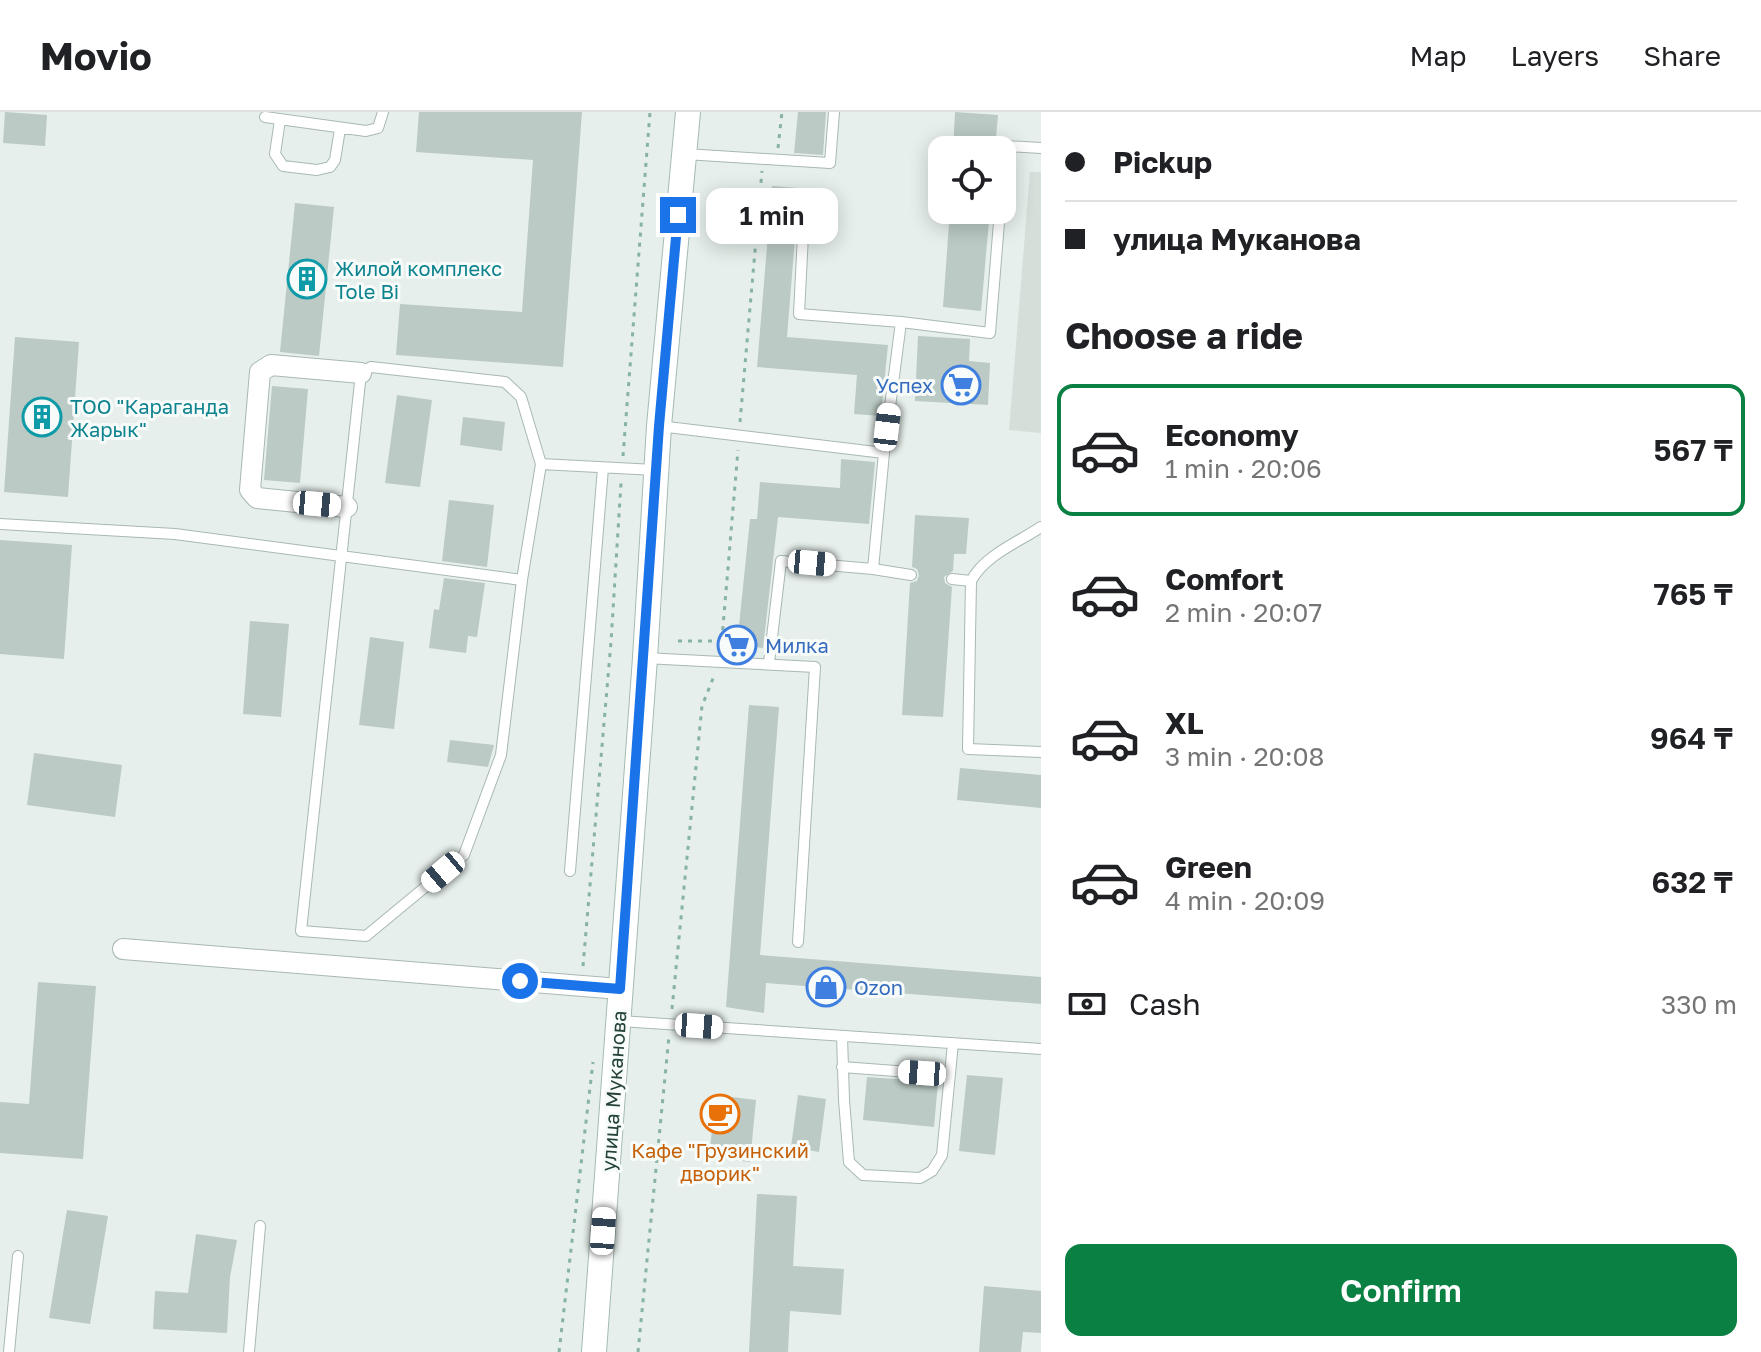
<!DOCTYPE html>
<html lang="en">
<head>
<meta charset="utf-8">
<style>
  :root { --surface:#fff; --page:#f6f6f6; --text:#202124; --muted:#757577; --line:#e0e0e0; --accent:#0b8043 }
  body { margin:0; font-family:"Golos Text",sans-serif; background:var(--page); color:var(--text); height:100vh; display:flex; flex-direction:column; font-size:30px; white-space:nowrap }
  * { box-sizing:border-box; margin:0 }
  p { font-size:26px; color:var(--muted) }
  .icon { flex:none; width:44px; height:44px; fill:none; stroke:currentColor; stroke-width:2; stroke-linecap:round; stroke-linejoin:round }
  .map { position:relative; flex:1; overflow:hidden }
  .details { display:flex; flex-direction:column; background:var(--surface); width:720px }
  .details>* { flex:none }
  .guide { display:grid; align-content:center; height:176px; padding:0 24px; background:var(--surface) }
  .fabs { position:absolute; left:928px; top:24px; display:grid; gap:16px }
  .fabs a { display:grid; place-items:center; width:88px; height:88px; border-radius:16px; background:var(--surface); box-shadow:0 4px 20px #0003; font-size:40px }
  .end { position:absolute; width:36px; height:36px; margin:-18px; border:10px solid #1a73e8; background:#fff; box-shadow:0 0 0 4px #fff }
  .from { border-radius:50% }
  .bubble { position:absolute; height:56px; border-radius:16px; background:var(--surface); box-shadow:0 4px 20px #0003; font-size:26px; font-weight:600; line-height:56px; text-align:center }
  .car { position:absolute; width:24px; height:48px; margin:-24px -12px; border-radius:10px; box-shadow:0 0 6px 2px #0007; background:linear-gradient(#fff 24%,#345 0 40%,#fff 0 76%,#345 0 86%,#fff 0) }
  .guide b { display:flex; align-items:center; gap:28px; height:76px; font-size:30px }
  .guide b+b { border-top:2px solid var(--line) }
  .guide i { width:20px; height:20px; background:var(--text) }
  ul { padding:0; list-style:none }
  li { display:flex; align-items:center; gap:24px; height:132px; margin:0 16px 12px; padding:0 8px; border:4px solid transparent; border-radius:16px }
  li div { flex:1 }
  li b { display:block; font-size:30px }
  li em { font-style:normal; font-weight:600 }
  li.current { border-color:var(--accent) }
  li>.icon { width:72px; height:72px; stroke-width:1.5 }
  h2 { padding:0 24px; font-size:36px; line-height:96px }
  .pay { display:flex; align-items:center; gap:20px; height:88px; padding:0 24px; font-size:30px }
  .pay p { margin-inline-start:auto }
  .primary-button { display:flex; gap:16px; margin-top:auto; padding:16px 24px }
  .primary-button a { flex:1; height:92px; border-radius:16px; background:var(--accent); color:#fff; font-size:32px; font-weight:600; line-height:92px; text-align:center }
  header { display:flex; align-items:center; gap:48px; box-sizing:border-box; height:112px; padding:0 40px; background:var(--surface); border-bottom:2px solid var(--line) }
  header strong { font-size:38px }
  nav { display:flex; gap:44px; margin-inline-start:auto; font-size:28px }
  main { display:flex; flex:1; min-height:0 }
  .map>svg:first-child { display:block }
  .built { fill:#d4dfda }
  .building { fill:#bbcac4 }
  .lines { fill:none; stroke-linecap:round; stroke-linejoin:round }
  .lane-casing { stroke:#a8b8b2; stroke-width:12 }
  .street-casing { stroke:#a8b8b2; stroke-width:22 }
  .secondary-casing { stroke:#a4bbb3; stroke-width:26 }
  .path { stroke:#86b3a5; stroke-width:3; stroke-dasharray:4 6; stroke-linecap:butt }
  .lane { stroke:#fff; stroke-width:10 }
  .street { stroke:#fff; stroke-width:20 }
  .secondary { stroke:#fff; stroke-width:24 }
  .route { stroke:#1a73e8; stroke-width:10 }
  .labels { text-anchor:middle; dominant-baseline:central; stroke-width:6; stroke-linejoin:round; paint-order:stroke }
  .culture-label { font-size:20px; fill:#0d838f; stroke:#f7fbf9; text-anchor:start }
  .shop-label { font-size:20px; fill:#366cbe; stroke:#f7fbf9; text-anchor:start }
  .street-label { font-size:20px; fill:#24423a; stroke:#f7fbf9 }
  .food-label { font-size:20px; fill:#c56008; stroke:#f7fbf9 }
</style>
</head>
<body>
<header>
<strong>Movio</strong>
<nav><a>Map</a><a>Layers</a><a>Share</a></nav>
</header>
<main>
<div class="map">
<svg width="1041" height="1240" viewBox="0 0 1041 1240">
  <rect width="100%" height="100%" fill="#e6efeb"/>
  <!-- built -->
  <path class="built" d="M1030 60H1041V321L1009 318Z"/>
  <!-- building -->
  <path class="building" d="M5 0 47 3 45 34 3 31Z
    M419 0H582L563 255 396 243 400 192 522 200 533 48 416 40Z
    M798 0H826L823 43 794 41Z
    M955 0 998 3 995 38H953Z
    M772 74 799 76 787 225 888 233 881 304 854 302 857 263 757 255Z
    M295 91 334 95 319 244 280 240Z
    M950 98H990L981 199 943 195Z
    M918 224 970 227 969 249 990 251 988 293 915 289Z
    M15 225 79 230 68 385 4 380Z
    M272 274 308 277 300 371 264 368Z
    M397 283 432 288 420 375 385 371Z
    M463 305 505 310 502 339 460 333Z
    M841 347 875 350 869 412 778 405 763 536 737 533 750 407H757L760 370 840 376Z
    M449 388 494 393 487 455 442 449Z
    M915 403 969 406 966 442H954L953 459 944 465 945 471 952 475 943 605 902 603 910 471 917 469 919 463 917 457 912 455Z
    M0 428 72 433 64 547 0 542Z
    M444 466 485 471 477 525 468 524 466 541 429 536 434 497 439 498Z
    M250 509 289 512 281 605 243 602Z
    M370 525 404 530 394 617 359 613Z
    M749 593 779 595 760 843 1041 865V892L766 871 764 901 726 895Z
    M450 628 494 633 488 655 447 650Z
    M34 641 122 653 115 705 27 693Z
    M960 656 1041 663V696L957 688Z
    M38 870 96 874 83 1047 0 1041V990L29 992Z
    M967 963 1003 966 995 1043 959 1039Z
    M867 965 938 970 934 1015 863 1008Z
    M716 983 756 988 750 1050 709 1045Z
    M798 983 826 987 819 1040 791 1035Z
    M757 1082 797 1084 793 1154 844 1157 841 1203 790 1199 788 1240H749Z
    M67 1098 108 1104 90 1212 49 1206Z
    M196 1122 237 1128 230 1165 227 1221 153 1217 155 1179 188 1181Z
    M984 1174 1041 1179V1221L1023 1220 1021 1240H979Z"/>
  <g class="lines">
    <defs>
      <path id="lane" d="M265 5 366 19 378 16 383 0
        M280 8 275 42 283 54 317 58 330 55 335 48 340 17
        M685 42 830 51 834 0
        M1002 72 1005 34 1041 36
        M804 103 799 202 901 210 884 341
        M901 210 990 221 1000 98
        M371 255 505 270 521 285 541 352 522 468 501 643 464 743 366 824 301 819 361 261Z
        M659 314 884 341 873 457 781 449 769 551
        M541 352 655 358
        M0 412 175 422 522 468
        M873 457 911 463
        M952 467 971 469 968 637 1041 640
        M971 469C985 443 1017 431 1041 415
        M645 546 815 555 798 830
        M570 759 603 356
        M620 909 1041 937
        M842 924 844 988 849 1050 863 1063 920 1066 932 1059 942 1043 953 931
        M842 955 949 963
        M9 1240 18 1144
        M249 1240 260 1114"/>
      <path id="street" d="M347 395 257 386 250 378 260 260 271 253 361 261
        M123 837 620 877"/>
      <path id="secondary" d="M594 1240 645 546 659 314 688 0"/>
    </defs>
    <!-- lane casing -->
    <use href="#lane" class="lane-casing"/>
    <!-- street casing -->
    <use href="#street" class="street-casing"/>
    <!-- secondary casing -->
    <use href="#secondary" class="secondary-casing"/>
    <!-- path -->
    <path class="path" d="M778 36 782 0
      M740 310 762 59
      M623 344 650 0
      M678 529H722
      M721 538 738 338
      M583 854 611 530 621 371
      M672 897 702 594 714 564
      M559 1240 593 950
      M638 1240 669 924"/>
    <!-- lane -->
    <use href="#lane" class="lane"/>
    <!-- street -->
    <use href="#street" class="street"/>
    <!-- secondary -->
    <use href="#secondary" class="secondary"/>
  </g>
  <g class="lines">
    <!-- route -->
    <path class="route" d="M520 869 620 877 659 314 678 103"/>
  </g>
  <!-- icons -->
  <defs>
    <symbol id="building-ring" viewBox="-11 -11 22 22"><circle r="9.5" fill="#f7fbf9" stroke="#0f9aa8" stroke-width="1.5"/><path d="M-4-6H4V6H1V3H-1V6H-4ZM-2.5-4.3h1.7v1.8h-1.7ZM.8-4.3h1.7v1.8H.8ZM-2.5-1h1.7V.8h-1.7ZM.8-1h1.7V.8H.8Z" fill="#0f9aa8"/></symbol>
    <symbol id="supermarket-ring" viewBox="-11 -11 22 22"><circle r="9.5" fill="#f7fbf9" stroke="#3f7fe0" stroke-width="1.5"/><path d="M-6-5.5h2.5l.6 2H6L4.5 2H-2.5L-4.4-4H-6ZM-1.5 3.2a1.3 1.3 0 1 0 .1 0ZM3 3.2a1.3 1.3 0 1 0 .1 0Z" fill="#3f7fe0"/></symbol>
    <symbol id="shop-ring" viewBox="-11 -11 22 22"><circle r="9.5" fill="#f7fbf9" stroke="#3f7fe0" stroke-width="1.5"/><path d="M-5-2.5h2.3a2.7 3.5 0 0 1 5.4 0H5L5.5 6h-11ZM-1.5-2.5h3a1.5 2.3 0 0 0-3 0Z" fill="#3f7fe0"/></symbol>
    <symbol id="cafe-ring" viewBox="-11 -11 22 22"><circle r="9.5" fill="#f7fbf9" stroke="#e8710a" stroke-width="1.5"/><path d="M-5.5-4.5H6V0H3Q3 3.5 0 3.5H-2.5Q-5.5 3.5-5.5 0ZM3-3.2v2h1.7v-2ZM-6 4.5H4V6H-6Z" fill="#e8710a"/></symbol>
  </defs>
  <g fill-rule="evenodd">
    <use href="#building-ring" x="285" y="145" width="44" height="44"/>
    <use href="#supermarket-ring" x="939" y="251" width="44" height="44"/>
    <use href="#building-ring" x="20" y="283" width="44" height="44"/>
    <use href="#supermarket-ring" x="715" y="511" width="44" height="44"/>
    <use href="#shop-ring" x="804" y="853" width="44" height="44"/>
    <use href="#cafe-ring" x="698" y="980" width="44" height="44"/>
  </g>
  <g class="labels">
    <!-- culture labels -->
    <g class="culture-label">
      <text x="335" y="156">Жилой комплекс<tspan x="335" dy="23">Tole Bi</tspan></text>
      <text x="70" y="294">ТОО "Караганда<tspan x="70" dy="23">Жарык"</tspan></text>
    </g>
    <!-- shop labels -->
    <g class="shop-label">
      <text x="933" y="273" text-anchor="end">Успех</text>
      <text x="765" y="533">Милка</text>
      <text x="854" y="875">Ozon</text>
    </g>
    <!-- street labels -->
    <g class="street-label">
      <text transform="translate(613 979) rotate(-86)">улица Муканова</text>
    </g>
    <!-- food labels -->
    <g class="food-label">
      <text x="720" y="1038">Кафе "Грузинский<tspan x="720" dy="23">дворик"</tspan></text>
    </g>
  </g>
</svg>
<div class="fabs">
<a><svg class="icon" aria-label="locate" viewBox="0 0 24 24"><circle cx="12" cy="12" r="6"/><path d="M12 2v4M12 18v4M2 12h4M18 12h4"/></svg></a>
</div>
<i class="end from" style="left:520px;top:869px"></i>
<i class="end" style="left:678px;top:103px"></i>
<div class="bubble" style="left:706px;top:76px;width:132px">1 min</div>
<i class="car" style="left:887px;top:315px;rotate:7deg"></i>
<i class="car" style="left:317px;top:392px;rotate:95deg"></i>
<i class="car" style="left:812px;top:451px;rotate:95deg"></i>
<i class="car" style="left:443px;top:760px;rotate:230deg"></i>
<i class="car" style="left:699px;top:914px;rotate:94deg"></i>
<i class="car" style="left:922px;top:961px;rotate:274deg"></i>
<i class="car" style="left:603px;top:1119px;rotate:4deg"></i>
</div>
<section class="details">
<div class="guide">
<b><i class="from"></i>Pickup</b>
<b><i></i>улица Муканова</b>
</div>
<h2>Choose a ride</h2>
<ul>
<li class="current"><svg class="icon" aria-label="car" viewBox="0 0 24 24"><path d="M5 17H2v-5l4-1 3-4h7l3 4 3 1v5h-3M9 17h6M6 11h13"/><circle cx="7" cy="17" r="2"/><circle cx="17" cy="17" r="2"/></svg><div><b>Economy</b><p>1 min · 20:06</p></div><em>567 ₸</em></li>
<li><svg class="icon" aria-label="car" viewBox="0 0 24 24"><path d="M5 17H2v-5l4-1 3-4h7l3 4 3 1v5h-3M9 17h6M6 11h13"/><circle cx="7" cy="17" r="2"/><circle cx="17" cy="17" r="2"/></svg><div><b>Comfort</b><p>2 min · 20:07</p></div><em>765 ₸</em></li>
<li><svg class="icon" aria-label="car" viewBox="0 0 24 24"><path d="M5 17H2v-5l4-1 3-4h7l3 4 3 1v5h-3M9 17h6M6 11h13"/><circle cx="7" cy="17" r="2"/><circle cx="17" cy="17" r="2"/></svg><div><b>XL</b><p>3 min · 20:08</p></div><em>964 ₸</em></li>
<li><svg class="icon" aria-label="car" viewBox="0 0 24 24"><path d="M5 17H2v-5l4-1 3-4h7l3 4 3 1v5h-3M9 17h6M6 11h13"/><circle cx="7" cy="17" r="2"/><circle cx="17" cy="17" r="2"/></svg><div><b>Green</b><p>4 min · 20:09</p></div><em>632 ₸</em></li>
</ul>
<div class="pay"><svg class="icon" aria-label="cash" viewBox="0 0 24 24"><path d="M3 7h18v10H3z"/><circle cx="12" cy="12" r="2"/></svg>Cash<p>330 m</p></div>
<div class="primary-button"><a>Confirm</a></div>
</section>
</main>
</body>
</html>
